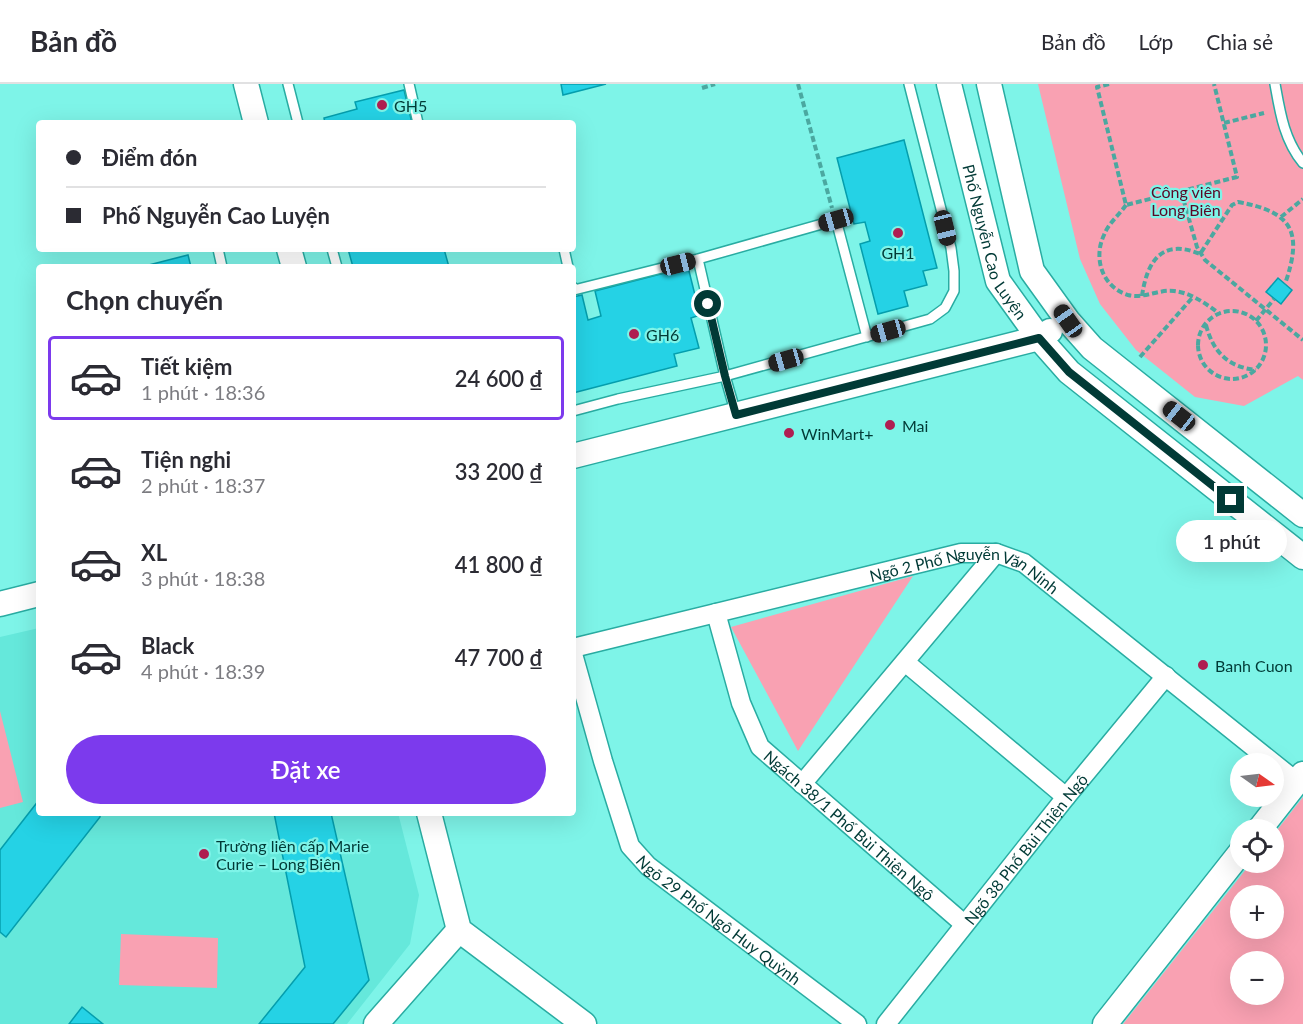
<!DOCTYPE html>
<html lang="vi">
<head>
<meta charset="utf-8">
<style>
  :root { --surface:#fff; --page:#f7f7f7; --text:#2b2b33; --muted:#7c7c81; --line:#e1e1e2; --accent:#7c3aed }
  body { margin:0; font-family:Lato,sans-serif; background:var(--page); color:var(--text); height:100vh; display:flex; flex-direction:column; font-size:22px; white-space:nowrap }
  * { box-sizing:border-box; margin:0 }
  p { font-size:20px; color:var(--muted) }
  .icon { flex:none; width:33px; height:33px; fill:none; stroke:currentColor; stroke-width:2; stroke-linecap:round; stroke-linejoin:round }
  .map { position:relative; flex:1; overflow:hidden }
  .panel { position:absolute; left:36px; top:180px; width:540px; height:552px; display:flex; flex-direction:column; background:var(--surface); border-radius:6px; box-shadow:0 6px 24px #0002 }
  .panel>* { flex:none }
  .banner { position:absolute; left:36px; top:36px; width:540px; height:132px; border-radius:6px; box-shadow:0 6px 24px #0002; display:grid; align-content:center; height:132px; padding:0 30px; background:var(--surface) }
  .needle { width:39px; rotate:104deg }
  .controls { position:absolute; left:1230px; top:669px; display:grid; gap:12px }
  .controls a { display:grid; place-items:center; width:54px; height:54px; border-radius:50%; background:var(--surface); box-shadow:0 6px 24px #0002; font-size:30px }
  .end { position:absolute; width:27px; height:27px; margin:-14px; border:8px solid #013a36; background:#fff; box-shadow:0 0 0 3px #fff }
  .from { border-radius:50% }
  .bubble { position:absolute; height:42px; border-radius:21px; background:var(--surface); box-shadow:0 6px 24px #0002; font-size:20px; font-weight:600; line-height:42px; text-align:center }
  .car { position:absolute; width:18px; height:36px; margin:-18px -9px; border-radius:8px; box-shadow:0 0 4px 2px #0007; background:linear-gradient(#222 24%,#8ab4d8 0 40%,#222 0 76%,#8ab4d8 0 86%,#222 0) }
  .banner b { display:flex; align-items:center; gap:21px; height:57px; font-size:22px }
  .banner b+b { border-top:2px solid var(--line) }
  .banner i { width:15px; height:15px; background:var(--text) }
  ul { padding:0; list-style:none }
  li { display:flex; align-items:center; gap:18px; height:84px; margin:0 12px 9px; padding:0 18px; border:3px solid transparent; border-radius:6px }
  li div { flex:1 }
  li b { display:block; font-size:22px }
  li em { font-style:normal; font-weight:600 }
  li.current { border-color:var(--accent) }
  li>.icon { width:54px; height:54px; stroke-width:1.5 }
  h2 { padding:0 30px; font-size:27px; line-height:72px }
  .cta { display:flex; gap:12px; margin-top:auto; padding:12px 30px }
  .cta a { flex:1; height:69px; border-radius:36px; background:var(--accent); color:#fff; font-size:24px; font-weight:600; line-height:69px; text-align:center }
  header { display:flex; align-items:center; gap:36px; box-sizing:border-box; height:84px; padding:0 30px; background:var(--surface); border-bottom:2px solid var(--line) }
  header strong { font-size:28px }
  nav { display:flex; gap:33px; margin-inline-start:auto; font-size:21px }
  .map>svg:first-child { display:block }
  .built { fill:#65e8db }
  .green { fill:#f9a1b2; fill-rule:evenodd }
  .building { fill:#25d2e5; stroke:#049ead; stroke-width:1.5 }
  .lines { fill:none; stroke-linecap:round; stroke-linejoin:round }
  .service-casing { stroke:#29aca2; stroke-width:12 }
  .minor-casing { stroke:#29aca2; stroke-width:21 }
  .tertiary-casing { stroke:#29aca2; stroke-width:27 }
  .path { stroke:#4ba8a0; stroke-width:4; stroke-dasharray:6 3; stroke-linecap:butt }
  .service { stroke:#fff; stroke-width:9 }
  .minor { stroke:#fff; stroke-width:18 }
  .tertiary { stroke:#fff; stroke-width:24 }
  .route { stroke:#013a36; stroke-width:8 }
  .poi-dot { fill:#af1e51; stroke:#7ef4e8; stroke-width:2 }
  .labels { text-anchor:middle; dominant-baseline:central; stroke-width:4.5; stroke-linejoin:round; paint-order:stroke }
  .poi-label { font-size:16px; fill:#013a36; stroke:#7ef4e8; text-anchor:start }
  .park-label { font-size:16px; fill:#5b0726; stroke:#7ef4e8 }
  .street-label { font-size:16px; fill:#013a36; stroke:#7ef4e8 }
</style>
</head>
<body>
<header>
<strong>Bản đồ</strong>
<nav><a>Bản đồ</a><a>Lớp</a><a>Chia sẻ</a></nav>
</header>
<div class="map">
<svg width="1303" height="940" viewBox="0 0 1303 940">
  <rect width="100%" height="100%" fill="#7ef4e8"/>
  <!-- built -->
  <path class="built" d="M39 544V729H398L419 811 410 860 347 940H0V553Z"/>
  <!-- green -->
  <path class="green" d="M1038 0H1303V296L1298 292 1244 322 1195 313 1136 266 1100 220 1080 175Z
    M913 492 798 667 731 543Z
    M0 627 23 718 0 724Z
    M1303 713V940H1123L1251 779 1274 778V750ZM1240 812H1274V844H1240ZM1240 878H1274V910H1240Z
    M121 850 218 854 217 904 119 901Z"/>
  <!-- building -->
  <path class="building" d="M561 0H606L563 11Z
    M404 6 412 39H325L324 34 357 25 355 18Z
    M904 56 937 184 923 187 927 201 904 207 908 222 878 230 860 160 870 157 865 138 854 140 837 74Z
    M348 165H444L449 183H353Z
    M188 171 191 183H141Z
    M688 183 700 231 691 234 699 264 674 270 677 282 573 309V213L582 211 588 236 601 232 595 207Z
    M1278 194 1292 206 1281 220 1266 208Z
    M39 716V729H100V733L6 853 0 848V766Z
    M274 729H331L369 896 333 940H259L305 883Z
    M82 923 103 940H69Z"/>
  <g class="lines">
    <defs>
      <path id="service" d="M288 0 298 39
        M409 0 418 39
        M1275 0C1280 28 1284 56 1303 79
        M218 165 222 183
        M332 165 337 183
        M564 165 568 183
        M698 175 725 292 736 330
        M573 203 574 206 698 175 836 136 867 253
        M573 327 618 315 725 292 930 235 945 224 954 207V187L951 164 909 0"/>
      <g id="minor">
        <path id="s1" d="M716 529 741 619 760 663 964 840"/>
        <path id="s2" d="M573 564 961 469H996L1024 479 1297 698"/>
        <path id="s3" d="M573 570 603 677 630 762 648 782 857 940"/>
        <path d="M905 578 1066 713"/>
        <path d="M802 700 996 469"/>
        <path id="s4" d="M886 940 1066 713 1166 592"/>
      </g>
      <g id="tertiary">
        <path d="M246 0 256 39"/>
        <path id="s5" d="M949 0 998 197 1039 254 1069 288 1303 473"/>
        <path d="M989 0 1032 187 1068 237 1092 264 1303 431"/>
        <path d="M289 165 294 183"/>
        <path d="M573 372 1039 254 1050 247"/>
        <path d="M0 520 39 510"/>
        <path d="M429 729 459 846 584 940"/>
        <path d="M1259 746 1303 690"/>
        <path d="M376 940 459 846"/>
        <path d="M1105 940 1240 769"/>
      </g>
    </defs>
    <!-- service casing -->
    <use href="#service" class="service-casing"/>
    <!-- minor casing -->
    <use href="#minor" class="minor-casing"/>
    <!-- tertiary casing -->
    <use href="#tertiary" class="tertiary-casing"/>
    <!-- path -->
    <path class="path" d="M798 0 832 124
      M1109 0 1097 3 1126 121 1237 93 1214 0
      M702 4 715 0
      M1224 39 1264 29
      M1181 107 1197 163 1205 176 1303 256
      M1126 121C1119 131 1108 140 1104 151 1093 174 1102 203 1128 211 1144 215 1159 205 1174 207 1192 209 1206 220 1220 230
      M1281 133 1303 115
      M1142 212C1147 177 1162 154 1200 170L1232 121 1238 118C1293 128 1303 148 1285 200
      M1198 261a34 34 0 1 1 68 0a34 34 0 1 1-68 0Z
      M1256 237 1274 215
      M1206 241C1213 268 1228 283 1256 286
      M1140 273 1193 213"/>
    <!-- service -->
    <use href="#service" class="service"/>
    <!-- minor -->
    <use href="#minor" class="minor"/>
    <!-- tertiary -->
    <use href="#tertiary" class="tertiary"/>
  </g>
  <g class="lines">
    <!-- route -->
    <path class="route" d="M708 220 725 292 736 331 1039 254 1069 288 1231 416"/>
  </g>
  <!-- markers -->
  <g class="poi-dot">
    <circle cx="382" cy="21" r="6"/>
    <circle cx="898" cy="149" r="6"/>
    <circle cx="634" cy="250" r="6"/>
    <circle cx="890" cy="341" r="6"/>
    <circle cx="789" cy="349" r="6"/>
    <circle cx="1203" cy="581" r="6"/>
    <circle cx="204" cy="770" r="6"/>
  </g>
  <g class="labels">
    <!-- poi labels -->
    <g class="poi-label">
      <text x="394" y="21">GH5</text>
      <text x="898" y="168" text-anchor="middle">GH1</text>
      <text x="646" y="250">GH6</text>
      <text x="902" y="341">Mai</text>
      <text x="801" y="349">WinMart+</text>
      <text x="1215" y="581">Banh Cuon</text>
      <text x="216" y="761">Trường liên cấp Marie<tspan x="216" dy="18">Curie – Long Biên</tspan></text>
    </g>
    <!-- park labels -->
    <g class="park-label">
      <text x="1186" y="107">Công viên<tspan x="1186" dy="18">Long Biên</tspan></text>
    </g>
    <!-- street labels -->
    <g class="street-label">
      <text stroke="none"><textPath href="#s5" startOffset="165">Phố Nguyễn Cao Luyện</textPath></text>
      <text stroke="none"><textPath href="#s2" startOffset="406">Ngõ 2 Phố Nguyễn Văn Ninh</textPath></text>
      <text stroke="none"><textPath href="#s1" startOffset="260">Ngách 38/1 Phố Bùi Thiện Ngộ</textPath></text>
      <text stroke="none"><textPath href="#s4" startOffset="224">Ngõ 38 Phố Bùi Thiện Ngộ</textPath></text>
      <text stroke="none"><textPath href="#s3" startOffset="316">Ngõ 29 Phố Ngô Huy Quỳnh</textPath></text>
    </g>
  </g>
</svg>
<div class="controls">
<a><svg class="needle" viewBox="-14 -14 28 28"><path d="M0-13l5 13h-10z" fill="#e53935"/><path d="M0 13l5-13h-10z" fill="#7c7c81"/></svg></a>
<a><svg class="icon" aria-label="locate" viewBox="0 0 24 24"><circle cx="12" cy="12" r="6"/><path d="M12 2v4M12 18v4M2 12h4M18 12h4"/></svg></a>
<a>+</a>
<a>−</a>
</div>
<i class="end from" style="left:708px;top:220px"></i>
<i class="end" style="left:1231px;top:416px"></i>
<div class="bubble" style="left:1176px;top:436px;width:111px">1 phút</div>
<i class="car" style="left:836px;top:136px;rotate:254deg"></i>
<i class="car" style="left:945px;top:144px;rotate:166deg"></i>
<i class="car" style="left:678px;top:180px;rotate:76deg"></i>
<i class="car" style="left:1068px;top:237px;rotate:325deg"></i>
<i class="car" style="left:888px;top:247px;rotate:254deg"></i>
<i class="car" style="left:786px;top:276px;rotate:254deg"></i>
<i class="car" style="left:1179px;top:332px;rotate:308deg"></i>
<div class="banner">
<b><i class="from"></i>Điểm đón</b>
<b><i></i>Phố Nguyễn Cao Luyện</b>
</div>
<section class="panel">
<h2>Chọn chuyến</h2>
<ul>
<li class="current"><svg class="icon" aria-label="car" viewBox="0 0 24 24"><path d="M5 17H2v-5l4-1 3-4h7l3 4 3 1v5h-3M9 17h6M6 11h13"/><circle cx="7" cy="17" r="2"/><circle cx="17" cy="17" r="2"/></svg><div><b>Tiết kiệm</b><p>1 phút · 18:36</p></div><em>24 600 ₫</em></li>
<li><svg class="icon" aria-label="car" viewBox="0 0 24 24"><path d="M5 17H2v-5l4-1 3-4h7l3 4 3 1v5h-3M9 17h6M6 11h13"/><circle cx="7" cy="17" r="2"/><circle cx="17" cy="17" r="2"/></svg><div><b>Tiện nghi</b><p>2 phút · 18:37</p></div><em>33 200 ₫</em></li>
<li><svg class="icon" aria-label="car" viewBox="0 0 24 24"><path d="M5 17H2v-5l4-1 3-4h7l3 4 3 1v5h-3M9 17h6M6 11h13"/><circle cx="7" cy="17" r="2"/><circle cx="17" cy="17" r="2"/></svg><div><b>XL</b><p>3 phút · 18:38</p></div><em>41 800 ₫</em></li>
<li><svg class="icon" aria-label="car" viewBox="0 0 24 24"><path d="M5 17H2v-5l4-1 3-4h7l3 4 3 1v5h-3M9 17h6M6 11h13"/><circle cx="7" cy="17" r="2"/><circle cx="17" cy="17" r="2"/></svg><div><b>Black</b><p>4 phút · 18:39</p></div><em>47 700 ₫</em></li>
</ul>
<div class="cta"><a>Đặt xe</a></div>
</section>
</div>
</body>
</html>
